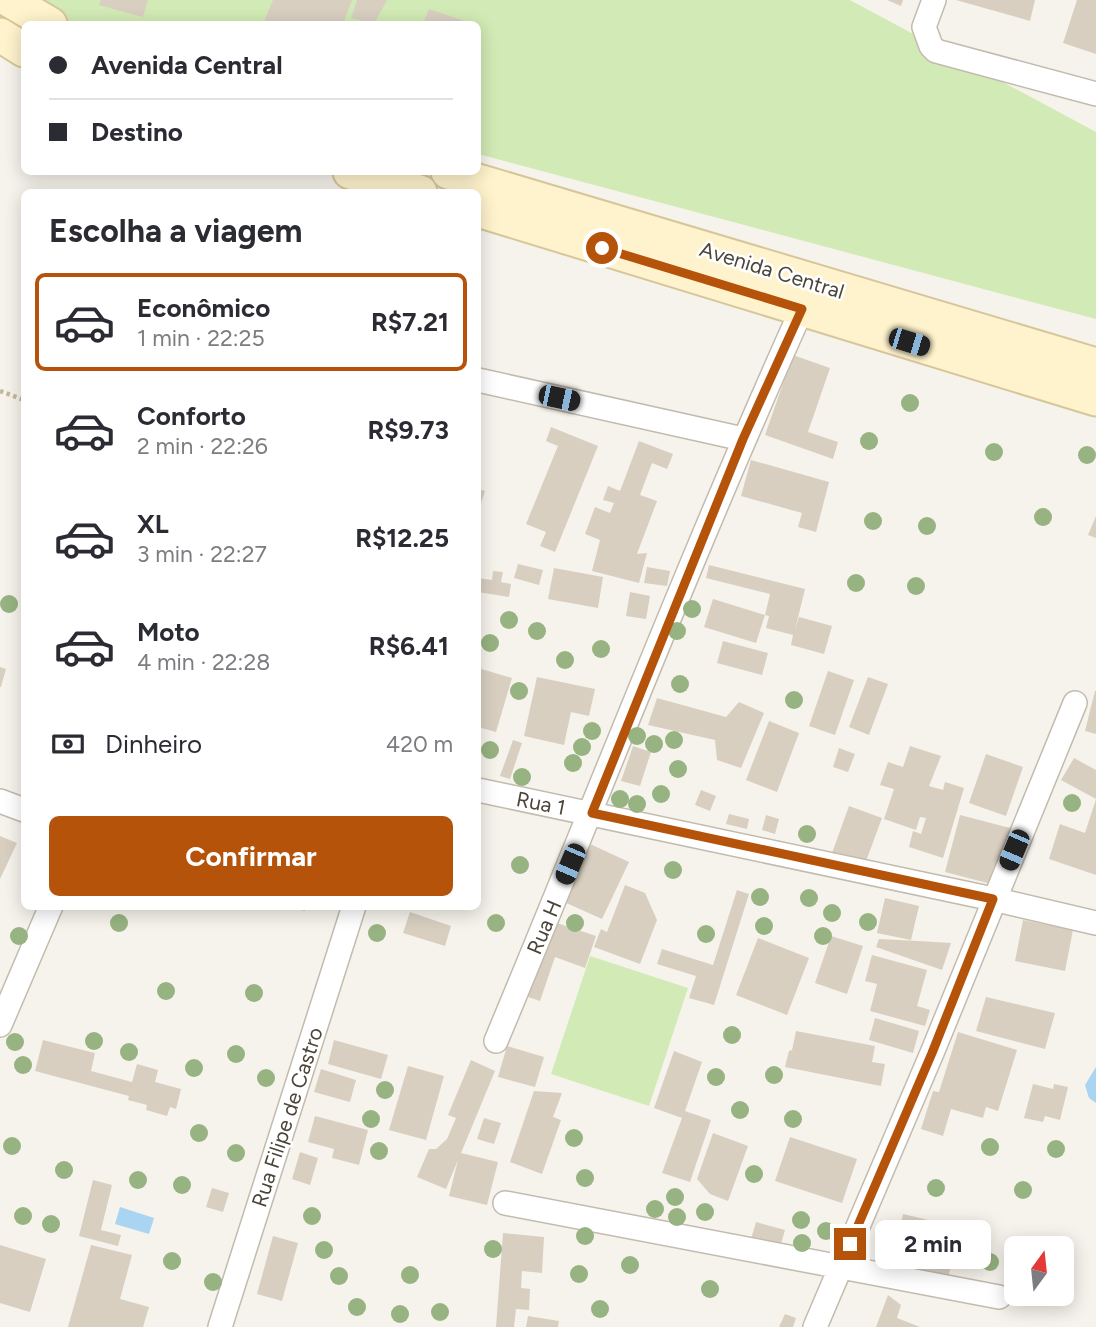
<!DOCTYPE html>
<html lang="pt">
<head>
<meta charset="utf-8">
<style>
  :root { --surface:#fff; --page:#f2f2f3; --text:#2b2b33; --muted:#7c7c81; --line:#e1e1e2; --accent:#b45309 }
  body { margin:0; font-family:Figtree,sans-serif; background:var(--page); color:var(--text); height:100vh; display:flex; flex-direction:column; font-size:26px; white-space:nowrap }
  * { box-sizing:border-box; margin:0 }
  p { font-size:23px; color:var(--muted) }
  .icon { flex:none; width:38px; height:38px; fill:none; stroke:currentColor; stroke-width:2; stroke-linecap:round; stroke-linejoin:round }
  .map { position:relative; flex:1; overflow:hidden }
  .side { position:absolute; left:21px; top:189px; width:460px; height:721px; display:flex; flex-direction:column; background:var(--surface); border-radius:10px; box-shadow:0 4px 18px #0003 }
  .side>* { flex:none }
  .guide { position:absolute; left:21px; top:21px; width:460px; height:154px; border-radius:10px; box-shadow:0 4px 18px #0003; display:grid; align-content:center; height:154px; padding:0 28px; background:var(--surface) }
  .needle { width:46px; rotate:15deg }
  .controls { position:absolute; left:1004px; top:1236px; display:grid; gap:14px }
  .controls a { display:grid; place-items:center; width:70px; height:70px; border-radius:10px; background:var(--surface); box-shadow:0 4px 18px #0003; font-size:35px }
  .end { position:absolute; width:32px; height:32px; margin:-16px; border:9px solid #b45309; background:#fff; box-shadow:0 0 0 4px #fff }
  .from { border-radius:50% }
  .bubble { position:absolute; height:49px; border-radius:10px; background:var(--surface); box-shadow:0 4px 18px #0003; font-size:23px; font-weight:700; line-height:49px; text-align:center }
  .car { position:absolute; width:21px; height:42px; margin:-21px -10px; border-radius:9px; box-shadow:0 0 5px 2px #0007; background:linear-gradient(#222 24%,#8ab4d8 0 40%,#222 0 76%,#8ab4d8 0 86%,#222 0) }
  .guide b { display:flex; align-items:center; gap:24px; height:66px; font-size:26px }
  .guide b+b { border-top:2px solid var(--line) }
  .guide i { width:18px; height:18px; background:var(--text) }
  ul { padding:0; list-style:none }
  li { display:flex; align-items:center; gap:21px; height:98px; margin:0 14px 10px; padding:0 14px; border:4px solid transparent; border-radius:10px }
  li div { flex:1 }
  li b { display:block; font-size:26px }
  li em { font-style:normal; font-weight:700 }
  li.selected { border-color:var(--accent) }
  li>.icon { width:63px; height:63px; stroke-width:1.5 }
  h2 { padding:0 28px; font-size:32px; line-height:84px }
  .pay { display:flex; align-items:center; gap:18px; height:77px; padding:0 28px; font-size:26px }
  .pay p { margin-inline-start:auto }
  .action { display:flex; gap:14px; margin-top:auto; padding:14px 28px }
  .action a { flex:1; height:80px; border-radius:10px; background:var(--accent); color:#fff; font-size:28px; font-weight:700; line-height:80px; text-align:center }
  .map>svg:first-child { display:block }
  .green { fill:#d2eab5 }
  .water { fill:#a9d4f2 }
  .building { fill:#d8cfc1 }
  .lines { fill:none; stroke-linecap:round; stroke-linejoin:round }
  .minor-casing { stroke:#c2bbae; stroke-width:26 }
  .secondary-casing { stroke:#d6c79b; stroke-width:37 }
  .path { stroke:#c4b79f; stroke-width:4.5; stroke-dasharray:3.5 3.5; stroke-linecap:butt }
  .minor { stroke:#fff; stroke-width:23 }
  .secondary { stroke:#fff3cd; stroke-width:33 }
  .tree { fill:#97b381 }
  .route { stroke:#b45309; stroke-width:9 }
  .labels { text-anchor:middle; dominant-baseline:central; stroke-width:5; stroke-linejoin:round; paint-order:stroke }
  .street-label { font-size:21px; fill:#4b4439; stroke:#fff }
</style>
</head>
<body>
<div class="map">
<svg width="1096" height="1327" viewBox="0 0 1096 1327">
  <rect width="100%" height="100%" fill="#f6f3ec"/>
  <!-- green -->
  <path class="green" d="M0 0H850L1096 132V319L478 154V24H24V33L0 27Z
    M590 956 688 988 649 1106 551 1074Z"/>
  <!-- water -->
  <path class="water" d="M1096 1067V1103L1089 1098 1085 1085Z
    M120 1207 154 1218 149 1234 115 1224Z"/>
  <!-- building -->
  <path class="building" d="M101 0H148L143 17 99 5Z
    M273 0H352L343 24H263Z
    M357 0H387L374 24 351 18Z
    M887 0H903L901 6Z
    M956 0H1035L1030 21Z
    M1077 0H1096V54L1063 43Z
    M429 9 473 24H423Z
    M793 355 830 368 808 432 838 442 833 459 765 435Z
    M551 427 598 446 555 552 540 546 546 532 526 524 558 446 546 441Z
    M639 441 673 454 667 469 652 463 640 495 657 501 637 554 647 553 639 583 592 571 600 540 585 534 595 507 610 513 614 503 603 500 608 486 620 491Z
    M751 460 829 482 816 532 798 527 802 513 741 496Z
    M478 489 485 491 478 512Z
    M1096 516V538L1088 535Z
    M518 564 543 570 539 585 514 578Z
    M709 565 805 589 795 630 799 617 832 626 824 654 791 645 793 635 766 628 769 616 765 615 770 594 706 578Z
    M647 567 670 571 667 586 644 583Z
    M554 568 603 577 598 608 548 599Z
    M493 571 503 572 501 582 511 584 509 597 478 592V578L492 580Z
    M630 592 650 596 646 619 626 616Z
    M713 599 765 615 756 643 704 627Z
    M723 641 768 653 762 675 717 663Z
    M0 667 6 669 1 687H0Z
    M478 668 512 678 496 732 478 727Z
    M828 671 854 680 835 735 809 726Z
    M537 677 595 689 589 716 571 712 564 745 524 736Z
    M868 677 888 684 869 735 849 727Z
    M1095 691H1096V734L1085 731Z
    M657 698 726 717 739 702 764 713 741 768 717 760 715 740 648 725Z
    M769 721 799 733 777 792 746 780Z
    M513 740 522 743 510 779 500 776Z
    M633 746 651 752 640 786 621 781Z
    M910 746 941 756 929 786 943 790 945 782 964 788 943 858 909 847 913 831 921 834 926 818 920 817 916 830 884 819 894 789 880 785 888 762 903 767Z
    M839 748 855 754 848 772 833 767Z
    M986 754 1023 767 1006 816 969 803Z
    M1074 758 1096 770V799L1061 780Z
    M701 790 716 796 710 811 695 805Z
    M1096 799V875L1049 859 1060 824 1085 833Z
    M849 806 882 818 865 864 832 853Z
    M729 814 749 819 747 829 726 824Z
    M766 815 779 819 775 834 762 830Z
    M960 815 1010 828 995 885 945 872Z
    M0 836 17 843 0 879Z
    M590 844 629 862 602 919 564 902Z
    M625 885 645 893 657 920 640 964 594 947 601 929 607 932Z
    M737 890 749 894 714 1005 689 998 696 976 657 964 662 949 713 965Z
    M885 898 919 906 911 940 877 933Z
    M285 906H306L305 911Z
    M410 912 451 926 445 946 403 933Z
    M1023 920 1073 930 1065 971 1015 961Z
    M554 922 596 936 585 968 555 957 540 1001 528 997Z
    M831 936 863 946 847 994 815 983Z
    M758 938 809 958 787 1015 736 995Z
    M879 939 918 941 951 943 942 970 876 947Z
    M872 955 927 970 917 1006 930 1010 925 1026 870 1011 877 984 865 981Z
    M986 997 1055 1013 1045 1049 976 1031Z
    M875 1018 919 1031 913 1053 869 1040Z
    M796 1031 875 1046 872 1062 885 1064 881 1086 785 1067 789 1051 792 1050Z
    M958 1032 1017 1050 998 1111 986 1107 983 1118 951 1109 943 1136 921 1129 933 1091 939 1092Z
    M43 1040 95 1053 91 1071 132 1082 137 1064 158 1070 155 1082 181 1089 176 1109 170 1107 167 1116 146 1110 147 1105 128 1100 129 1096 35 1071Z
    M334 1040 388 1055 381 1079 328 1064Z
    M507 1046 544 1057 535 1087 498 1077Z
    M674 1051 702 1062 685 1111 711 1120 690 1182 662 1173 682 1118 654 1108Z
    M471 1060 495 1071 461 1153 498 1162 487 1205 449 1196 458 1160 446 1189 417 1177 429 1149H436L447 1139 456 1118 448 1115Z
    M408 1066 444 1076 426 1140 389 1130Z
    M321 1069 356 1080 350 1102 314 1092Z
    M1033 1084 1053 1089 1054 1084 1068 1087 1060 1120 1045 1116 1043 1122 1024 1118Z
    M534 1091 562 1093 553 1117 561 1120 542 1174 510 1162Z
    M315 1116 368 1130 359 1165 332 1158 334 1149 308 1142Z
    M484 1118 501 1123 494 1144 477 1139Z
    M713 1133 748 1146 728 1201 710 1194 697 1179Z
    M790 1137 857 1159 842 1203 775 1181Z
    M300 1152 318 1158 310 1185 292 1179Z
    M93 1180 112 1185 101 1230 121 1235 118 1246 79 1236Z
    M212 1188 229 1193 223 1212 206 1207Z
    M903 1214 937 1222 934 1236 957 1242 948 1278 891 1264Z
    M756 1222 785 1230 780 1247 751 1239Z
    M503 1233 544 1237 542 1273 522 1271 521 1288 530 1289 529 1310 516 1309 514 1327H496Z
    M273 1236 298 1243 282 1301 257 1294Z
    M0 1245 46 1259 30 1312 0 1303Z
    M91 1245 132 1255 120 1299 149 1307 143 1327H68Z
    M888 1295 901 1305 897 1318 920 1327H876Z
    M785 1314 796 1318 793 1327H779Z
    M528 1316 559 1321 558 1327H526Z"/>
  <g class="lines">
    <defs>
      <path id="minor" d="M934 0 924 27 931 46 936 51 1096 94
        M478 380 743 439
        M478 790 993 899 1096 923
        M0 801 24 810
        M0 1025 51 906
        M496 1041C598 797 693 550 802 309
        M505 1203 999 1297
        M220 1327 354 906
        M815 1327 932 1053 1075 703"/>
      <path id="secondary" d="M9 0 50 24
        M0 35 24 50
        M350 172 420 192
        M448 172 1096 365
        M478 210 1096 399"/>
    </defs>
    <!-- minor casing -->
    <use href="#minor" class="minor-casing"/>
    <!-- secondary casing -->
    <use href="#secondary" class="secondary-casing"/>
    <!-- path -->
    <path class="path" d="M0 391 24 400"/>
    <!-- minor -->
    <use href="#minor" class="minor"/>
    <!-- secondary -->
    <use href="#secondary" class="secondary"/>
  </g>
  <!-- trees -->
  <g class="tree">
    <circle cx="910" cy="403" r="9"/>
    <circle cx="869" cy="441" r="9"/>
    <circle cx="994" cy="452" r="9"/>
    <circle cx="1087" cy="455" r="9"/>
    <circle cx="1043" cy="517" r="9"/>
    <circle cx="873" cy="521" r="9"/>
    <circle cx="927" cy="526" r="9"/>
    <circle cx="856" cy="583" r="9"/>
    <circle cx="916" cy="586" r="9"/>
    <circle cx="9" cy="604" r="9"/>
    <circle cx="692" cy="609" r="9"/>
    <circle cx="509" cy="620" r="9"/>
    <circle cx="537" cy="631" r="9"/>
    <circle cx="677" cy="631" r="9"/>
    <circle cx="490" cy="643" r="9"/>
    <circle cx="601" cy="649" r="9"/>
    <circle cx="565" cy="660" r="9"/>
    <circle cx="680" cy="684" r="9"/>
    <circle cx="519" cy="691" r="9"/>
    <circle cx="794" cy="700" r="9"/>
    <circle cx="592" cy="731" r="9"/>
    <circle cx="637" cy="736" r="9"/>
    <circle cx="674" cy="740" r="9"/>
    <circle cx="654" cy="744" r="9"/>
    <circle cx="582" cy="747" r="9"/>
    <circle cx="490" cy="750" r="9"/>
    <circle cx="573" cy="763" r="9"/>
    <circle cx="678" cy="769" r="9"/>
    <circle cx="522" cy="777" r="9"/>
    <circle cx="661" cy="794" r="9"/>
    <circle cx="620" cy="799" r="9"/>
    <circle cx="1072" cy="803" r="9"/>
    <circle cx="637" cy="804" r="9"/>
    <circle cx="807" cy="834" r="9"/>
    <circle cx="520" cy="865" r="9"/>
    <circle cx="673" cy="870" r="9"/>
    <circle cx="760" cy="897" r="9"/>
    <circle cx="809" cy="898" r="9"/>
    <circle cx="832" cy="913" r="9"/>
    <circle cx="868" cy="922" r="9"/>
    <circle cx="119" cy="923" r="9"/>
    <circle cx="496" cy="923" r="9"/>
    <circle cx="575" cy="923" r="9"/>
    <circle cx="764" cy="926" r="9"/>
    <circle cx="377" cy="933" r="9"/>
    <circle cx="706" cy="934" r="9"/>
    <circle cx="19" cy="936" r="9"/>
    <circle cx="823" cy="936" r="9"/>
    <circle cx="166" cy="991" r="9"/>
    <circle cx="254" cy="993" r="9"/>
    <circle cx="732" cy="1035" r="9"/>
    <circle cx="94" cy="1041" r="9"/>
    <circle cx="15" cy="1042" r="9"/>
    <circle cx="129" cy="1052" r="9"/>
    <circle cx="236" cy="1054" r="9"/>
    <circle cx="23" cy="1065" r="9"/>
    <circle cx="194" cy="1068" r="9"/>
    <circle cx="774" cy="1075" r="9"/>
    <circle cx="716" cy="1077" r="9"/>
    <circle cx="266" cy="1078" r="9"/>
    <circle cx="385" cy="1090" r="9"/>
    <circle cx="740" cy="1110" r="9"/>
    <circle cx="371" cy="1119" r="9"/>
    <circle cx="793" cy="1119" r="9"/>
    <circle cx="199" cy="1133" r="9"/>
    <circle cx="574" cy="1138" r="9"/>
    <circle cx="12" cy="1146" r="9"/>
    <circle cx="990" cy="1147" r="9"/>
    <circle cx="1056" cy="1149" r="9"/>
    <circle cx="379" cy="1151" r="9"/>
    <circle cx="236" cy="1153" r="9"/>
    <circle cx="64" cy="1170" r="9"/>
    <circle cx="754" cy="1174" r="9"/>
    <circle cx="585" cy="1178" r="9"/>
    <circle cx="138" cy="1180" r="9"/>
    <circle cx="182" cy="1185" r="9"/>
    <circle cx="936" cy="1188" r="9"/>
    <circle cx="1023" cy="1190" r="9"/>
    <circle cx="675" cy="1197" r="9"/>
    <circle cx="655" cy="1209" r="9"/>
    <circle cx="705" cy="1212" r="9"/>
    <circle cx="23" cy="1216" r="9"/>
    <circle cx="312" cy="1216" r="9"/>
    <circle cx="677" cy="1217" r="9"/>
    <circle cx="801" cy="1220" r="9"/>
    <circle cx="51" cy="1224" r="9"/>
    <circle cx="826" cy="1231" r="9"/>
    <circle cx="585" cy="1236" r="9"/>
    <circle cx="802" cy="1243" r="9"/>
    <circle cx="493" cy="1249" r="9"/>
    <circle cx="324" cy="1250" r="9"/>
    <circle cx="172" cy="1261" r="9"/>
    <circle cx="990" cy="1262" r="9"/>
    <circle cx="630" cy="1265" r="9"/>
    <circle cx="579" cy="1274" r="9"/>
    <circle cx="410" cy="1275" r="9"/>
    <circle cx="339" cy="1276" r="9"/>
    <circle cx="213" cy="1282" r="9"/>
    <circle cx="710" cy="1289" r="9"/>
    <circle cx="357" cy="1307" r="9"/>
    <circle cx="600" cy="1309" r="9"/>
    <circle cx="440" cy="1312" r="9"/>
    <circle cx="400" cy="1314" r="9"/>
  </g>
  <g class="lines">
    <!-- route -->
    <path class="route" d="M602 248 802 309 743 439 592 813 993 899 932 1053 850 1244"/>
  </g>
  <g class="labels">
    <!-- street labels -->
    <g class="street-label">
      <text transform="translate(772 270) rotate(17)">Avenida Central</text>
      <text transform="translate(541 803) rotate(11)">Rua 1</text>
      <text transform="translate(544 927) rotate(-67)">Rua H</text>
      <text transform="translate(287 1117) rotate(-72)">Rua Filipe de Castro</text>
    </g>
  </g>
</svg>
<div class="controls">
<a><svg class="needle" viewBox="-14 -14 28 28"><path d="M0-13l5 13h-10z" fill="#e53935"/><path d="M0 13l5-13h-10z" fill="#7c7c81"/></svg></a>
</div>
<i class="end from" style="left:602px;top:248px"></i>
<i class="end" style="left:850px;top:1244px"></i>
<div class="bubble" style="left:875px;top:1220px;width:116px">2 min</div>
<i class="car" style="left:909px;top:342px;rotate:107deg"></i>
<i class="car" style="left:559px;top:398px;rotate:102deg"></i>
<i class="car" style="left:1014px;top:850px;rotate:203deg"></i>
<i class="car" style="left:570px;top:864px;rotate:203deg"></i>
<div class="guide">
<b><i class="from"></i>Avenida Central</b>
<b><i></i>Destino</b>
</div>
<section class="side">
<h2>Escolha a viagem</h2>
<ul>
<li class="selected"><svg class="icon" aria-label="car" viewBox="0 0 24 24"><path d="M5 17H2v-5l4-1 3-4h7l3 4 3 1v5h-3M9 17h6M6 11h13"/><circle cx="7" cy="17" r="2"/><circle cx="17" cy="17" r="2"/></svg><div><b>Econômico</b><p>1 min · 22:25</p></div><em>R$7.21</em></li>
<li><svg class="icon" aria-label="car" viewBox="0 0 24 24"><path d="M5 17H2v-5l4-1 3-4h7l3 4 3 1v5h-3M9 17h6M6 11h13"/><circle cx="7" cy="17" r="2"/><circle cx="17" cy="17" r="2"/></svg><div><b>Conforto</b><p>2 min · 22:26</p></div><em>R$9.73</em></li>
<li><svg class="icon" aria-label="car" viewBox="0 0 24 24"><path d="M5 17H2v-5l4-1 3-4h7l3 4 3 1v5h-3M9 17h6M6 11h13"/><circle cx="7" cy="17" r="2"/><circle cx="17" cy="17" r="2"/></svg><div><b>XL</b><p>3 min · 22:27</p></div><em>R$12.25</em></li>
<li><svg class="icon" aria-label="car" viewBox="0 0 24 24"><path d="M5 17H2v-5l4-1 3-4h7l3 4 3 1v5h-3M9 17h6M6 11h13"/><circle cx="7" cy="17" r="2"/><circle cx="17" cy="17" r="2"/></svg><div><b>Moto</b><p>4 min · 22:28</p></div><em>R$6.41</em></li>
</ul>
<div class="pay"><svg class="icon" aria-label="cash" viewBox="0 0 24 24"><path d="M3 7h18v10H3z"/><circle cx="12" cy="12" r="2"/></svg>Dinheiro<p>420 m</p></div>
<div class="action"><a>Confirmar</a></div>
</section>
</div>
</body>
</html>
